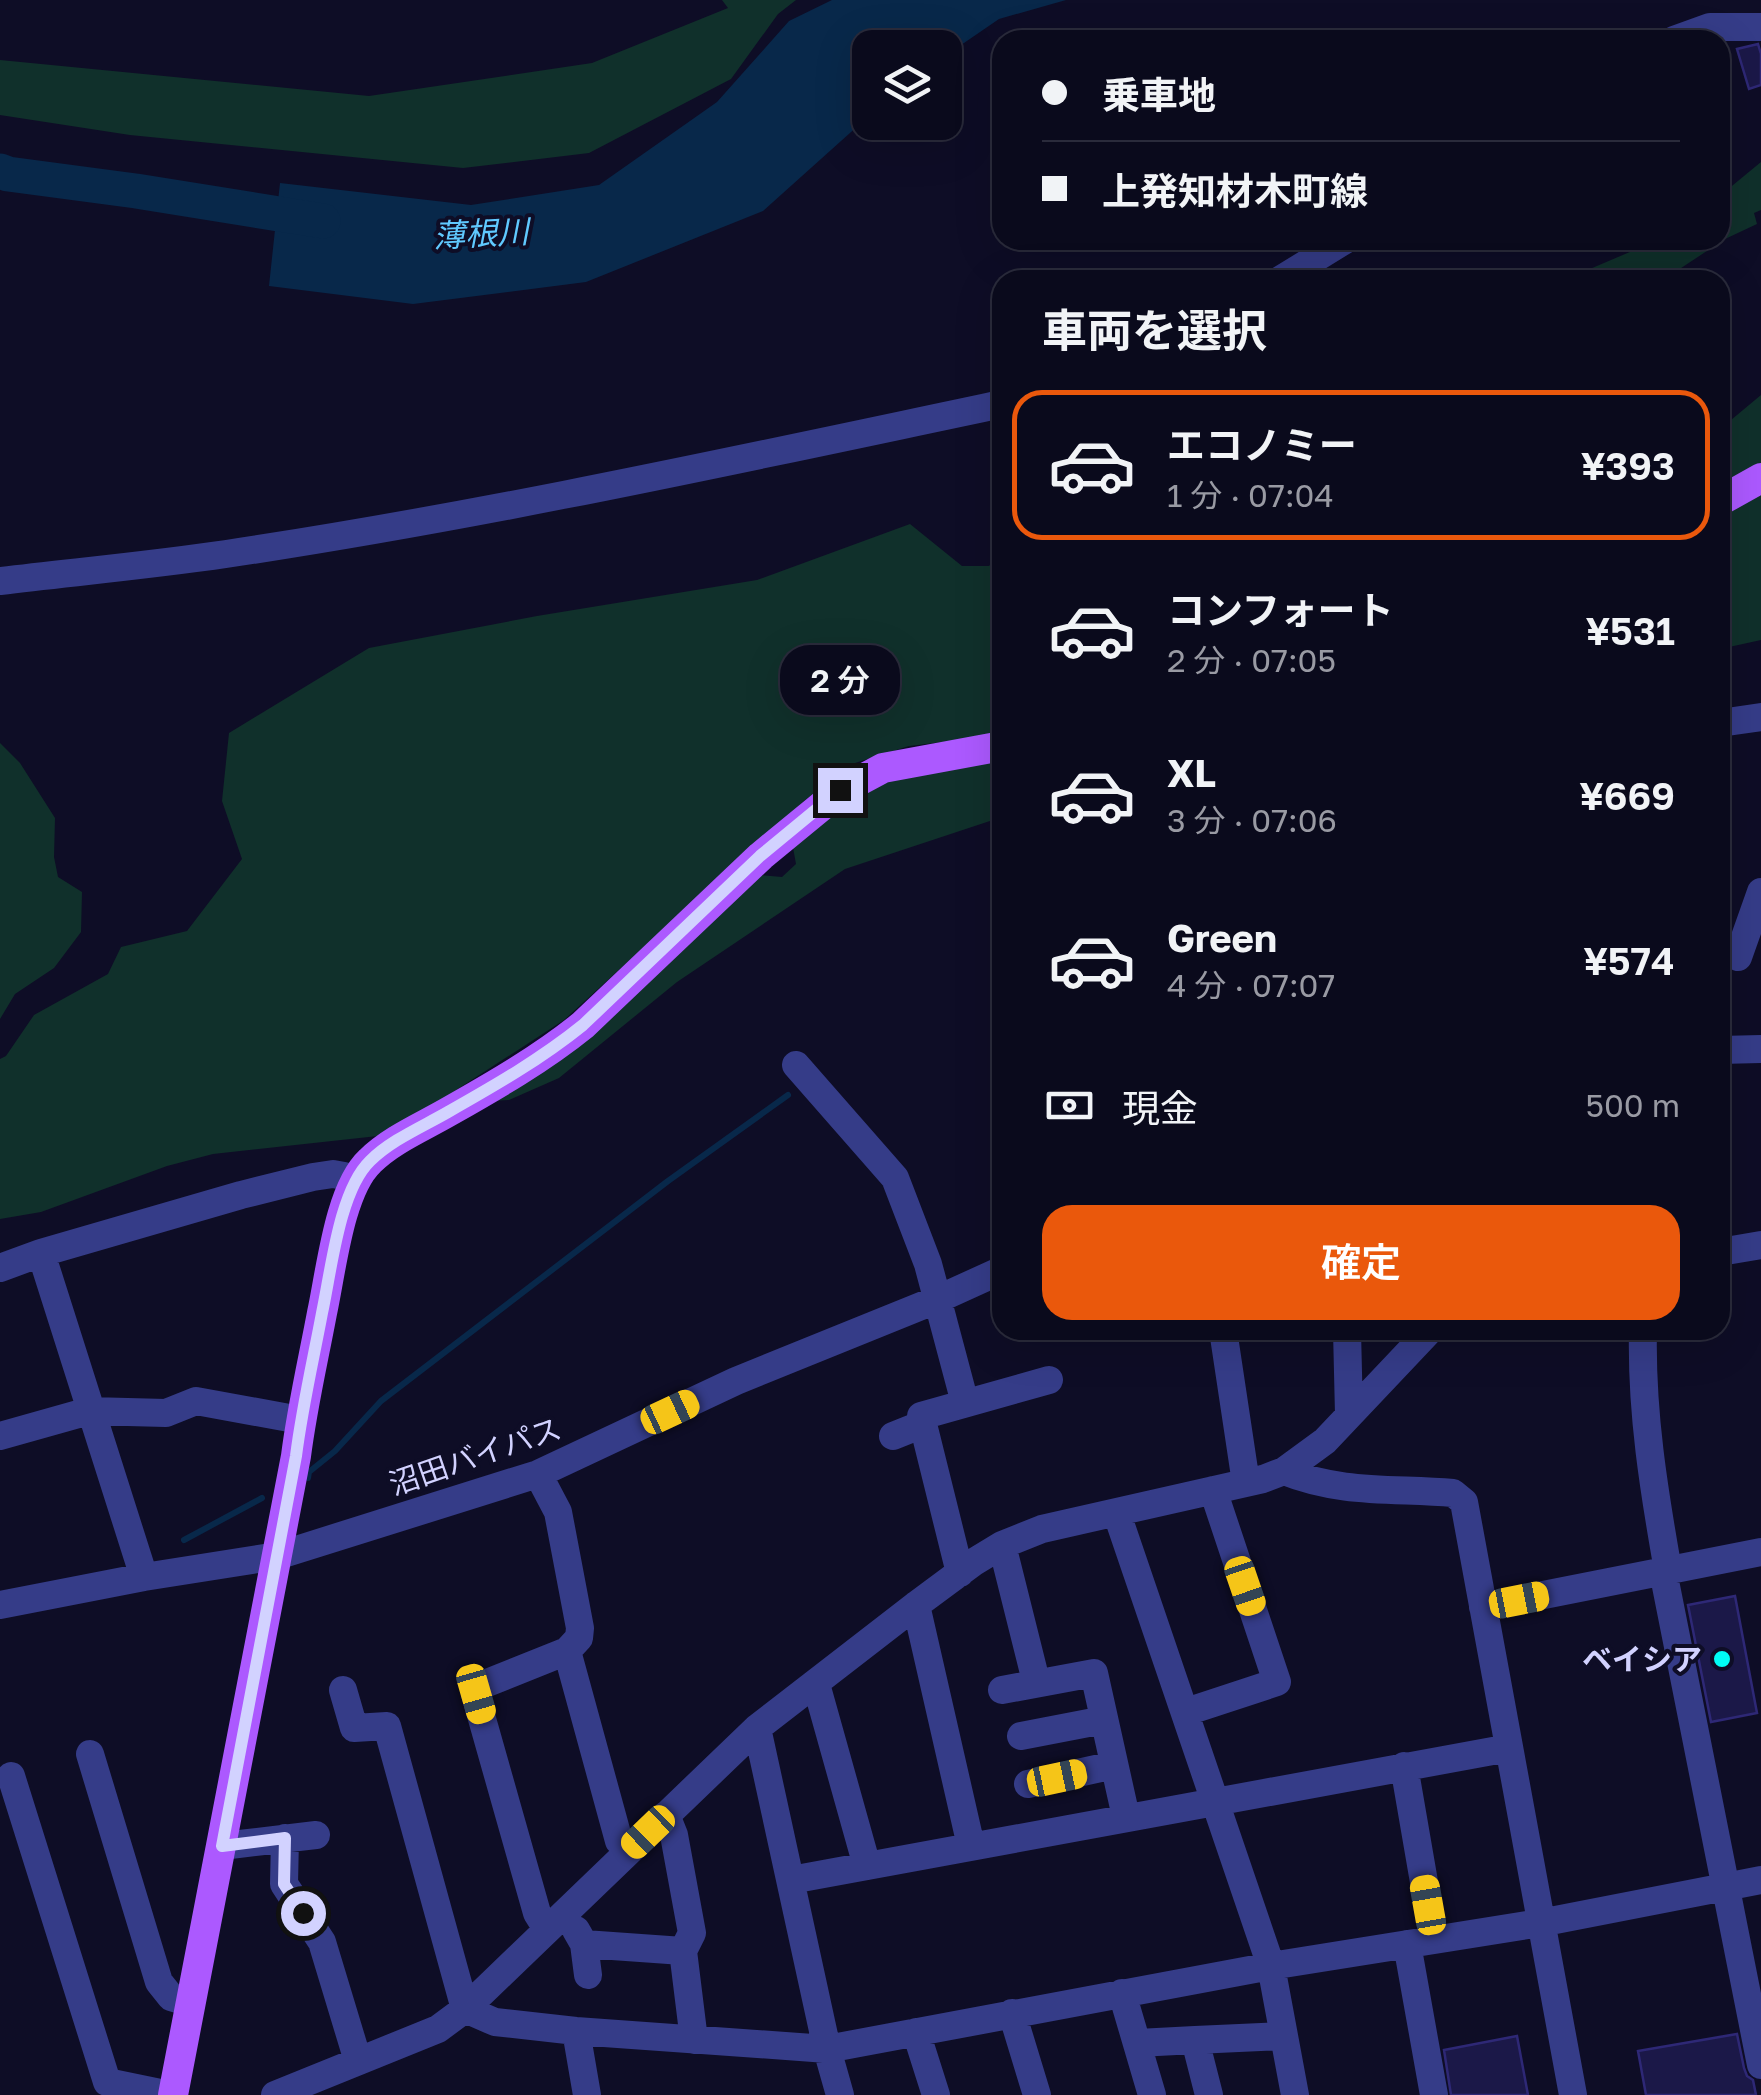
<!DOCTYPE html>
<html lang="ja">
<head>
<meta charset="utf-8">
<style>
  :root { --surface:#0a0a1c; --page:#181829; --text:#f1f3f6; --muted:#999aa3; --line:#2a2b3b; --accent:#ea580c }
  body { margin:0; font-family:"Golos Text","Noto Sans JP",sans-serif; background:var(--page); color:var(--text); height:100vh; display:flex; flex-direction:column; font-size:38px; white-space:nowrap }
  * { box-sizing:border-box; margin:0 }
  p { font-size:32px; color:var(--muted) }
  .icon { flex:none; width:55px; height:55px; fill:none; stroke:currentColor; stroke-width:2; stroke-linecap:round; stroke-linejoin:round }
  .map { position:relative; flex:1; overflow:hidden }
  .panel { position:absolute; left:992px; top:270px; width:738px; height:1070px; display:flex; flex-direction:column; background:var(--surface); border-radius:30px; box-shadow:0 10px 40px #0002,0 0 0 2px var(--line) }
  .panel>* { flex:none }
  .guide { position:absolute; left:992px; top:30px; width:738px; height:220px; border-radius:30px; box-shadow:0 10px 40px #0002,0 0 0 2px var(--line); display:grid; align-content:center; height:220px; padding:0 50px; background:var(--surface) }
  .tools { position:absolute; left:852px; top:30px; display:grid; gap:20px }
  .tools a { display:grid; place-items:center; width:110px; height:110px; border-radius:20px; background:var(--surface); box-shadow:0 10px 40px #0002,0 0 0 2px var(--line); font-size:50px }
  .end { position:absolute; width:45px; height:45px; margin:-22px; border:12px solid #d2d2ff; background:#111; box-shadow:0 0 0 5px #111 }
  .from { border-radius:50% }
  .bubble { position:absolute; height:70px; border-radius:30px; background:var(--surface); box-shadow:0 10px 40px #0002,0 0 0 2px var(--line); font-size:32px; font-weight:600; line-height:70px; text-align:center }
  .car { position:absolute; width:30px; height:60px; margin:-30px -15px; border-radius:12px; box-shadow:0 0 8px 2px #0007; background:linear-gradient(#f5c518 24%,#345 0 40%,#f5c518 0 76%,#345 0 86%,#f5c518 0) }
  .guide b { display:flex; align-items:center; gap:35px; height:95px; font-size:38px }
  .guide b+b { border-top:2px solid var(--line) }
  .guide i { width:25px; height:25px; background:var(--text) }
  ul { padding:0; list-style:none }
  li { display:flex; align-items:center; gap:30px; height:150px; margin:0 20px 15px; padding:0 30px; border:5px solid transparent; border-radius:30px }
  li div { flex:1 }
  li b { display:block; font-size:38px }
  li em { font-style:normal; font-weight:600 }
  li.selected { border-color:var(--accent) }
  li>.icon { width:90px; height:90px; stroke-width:1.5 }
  h2 { padding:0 50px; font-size:45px; line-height:120px }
  .pay { display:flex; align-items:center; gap:25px; height:110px; padding:0 50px; font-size:38px }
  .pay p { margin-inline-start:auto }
  .cta { display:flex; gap:20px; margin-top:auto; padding:20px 50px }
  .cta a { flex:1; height:115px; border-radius:30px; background:var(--accent); color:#fff; font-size:40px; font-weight:600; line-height:115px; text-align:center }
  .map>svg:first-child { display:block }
  .green { fill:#10302b }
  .water { fill:#08284a }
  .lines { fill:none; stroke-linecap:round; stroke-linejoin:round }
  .stream { stroke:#08284a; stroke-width:6 }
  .river { stroke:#08284a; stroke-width:35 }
  .building { fill:#1b1848; stroke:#2e2876; stroke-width:2.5 }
  .minor { stroke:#353c88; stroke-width:28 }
  .major { stroke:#ac59ff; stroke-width:30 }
  .route { stroke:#d2d2ff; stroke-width:12 }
  .poi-dot { fill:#00fdf6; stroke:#0e0d26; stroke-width:4 }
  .labels { text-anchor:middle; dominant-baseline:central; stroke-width:8; stroke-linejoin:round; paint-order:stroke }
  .street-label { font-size:30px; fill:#d2d2ff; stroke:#0e0d26 }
  .poi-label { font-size:30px; font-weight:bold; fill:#d2d2ff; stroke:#0e0d26; text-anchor:end }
  .water-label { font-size:32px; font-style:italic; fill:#60c9ff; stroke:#0e0d26 }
</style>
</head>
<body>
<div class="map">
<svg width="1761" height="2095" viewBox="0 0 1761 2095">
  <rect width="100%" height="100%" fill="#0e0d26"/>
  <!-- green -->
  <path class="green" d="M722 0H796L778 14 731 79 589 153 463 168 130 135 0 115V60L369 96 592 63 728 8Z
    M1761 162V210L1754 213 1757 224 1725 239 1663 280H1564L1658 240H1720V190H1727Z
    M1761 395V464L1720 489V424L1731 420Z
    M1761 487V640L1720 649V510Z
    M910 524 962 566H989L1002 552V735L909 746 855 763 805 800 564 1020 387 1135 213 1154 167 1166 41 1212 0 1219V1059L6 1056 34 1015 108 974 121 947 187 931 242 859 222 801 229 733 369 648 537 616 757 580Z
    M0 743 20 763 55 818 54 857 58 877 82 892 81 932 54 968 15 994 0 1019Z
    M1002 754V817L845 869 677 982 559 1078 509 1100 489 1101 758 875 782 877 796 864 792 842 822 815 898 773Z"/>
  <!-- water -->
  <path class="water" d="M832 0H1066L999 19 945 56V48H870V115L763 211 586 282 413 304 269 286 280 183 471 205 599 185 717 102 789 21Z"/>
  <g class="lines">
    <!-- stream -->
    <path class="stream" d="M308 1478 309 1472 335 1451 381 1401 668 1181 788 1095
      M184 1540 262 1498"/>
    <!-- river -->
    <path class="river" d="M0 171 8 174 136 191 323 221"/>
  </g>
  <!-- building -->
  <path class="building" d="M1758 44 1761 54V85L1749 89 1737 49Z
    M1735 1596 1757 1713 1711 1722 1688 1605Z
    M1737 2034 1744 2068 1747 2076 1753 2080 1756 2095H1646L1638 2051Z
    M1517 2036 1528 2095H1451L1444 2050Z"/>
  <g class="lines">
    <!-- minor -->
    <path class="minor" d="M1674 40 1710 27H1761
      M1280 280 1345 240
      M0 581C75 572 151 565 226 554 487 515 745 458 1002 404
      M1720 723 1761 717
      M1738 957 1761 892
      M1720 1050 1761 1049
      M796 1065 895 1178 928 1264 965 1403
      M1720 1252 1761 1245
      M41 1253 144 1577
      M0 1268 41 1253 241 1195 313 1177 333 1174 344 1176 355 1182
      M1223 1330 1246 1483
      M1347 1330 1349 1415
      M1643 1330C1641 1411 1654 1491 1668 1570
      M923 1424 960 1573
      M0 1436 89 1411 166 1413 196 1401 300 1420
      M893 1436 923 1424 921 1416 1049 1380
      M1284 1471C1341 1494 1394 1488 1453 1493L1464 1502 1573 2095
      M538 1474 558 1512 580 1628 579 1638 567 1651 477 1687 475 1694 537 1913 547 1929
      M1117 1514 1271 1966 1295 2095
      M1002 1545 1033 1669
      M1663 1571 1761 2065
      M0 1605 144 1577 277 1556 538 1474 736 1381 936 1300 1002 1270
      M916 1605 971 1846
      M1483 1607 1761 1552
      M567 1651 619 1841 631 1849
      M816 1684 867 1866
      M343 1690 354 1728 387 1726 465 2009 757 1728 916 1605 974 1562 1002 1545 1042 1529 1263 1479 1284 1471 1325 1441 1430 1330
      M1002 1690 1094 1673 1126 1817
      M1186 1712 1277 1682 1213 1490
      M757 1728 827 2049 840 2095
      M1021 1736 1104 1720
      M90 1754 159 1982 171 1997 191 2003
      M1404 1766 1434 1940
      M11 1776 107 2082 170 2095
      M1028 1784 1114 1765
      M666 1815 674 1835 692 1933 683 1951
      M285 1838 284 1884 322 1942 358 2061
      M222 1846 316 1835
      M791 1880 1509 1748
      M576 1930 584 1944 588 1975
      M584 1944 683 1951 694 2040
      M1407 1944 1434 2095
      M1122 1993 1152 2095
      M1012 2013 1037 2095
      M576 2031 587 2095
      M916 2032 936 2095
      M1195 2040 1284 2036
      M1138 2043 1195 2040 1209 2095
      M275 2095 438 2029 465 2009 495 2022 576 2031 827 2049 1271 1966 1540 1923 1761 1880"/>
    <!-- major -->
    <path class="major" d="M1720 501 1761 478
      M173 2095 296 1456C302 1408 313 1361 322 1313 331 1272 339 1190 370 1161 391 1140 422 1127 448 1112 494 1086 541 1059 583 1025L761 856 840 791 883 768 1002 746"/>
  </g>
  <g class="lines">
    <!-- route -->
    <path class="route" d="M303 1913 284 1884 285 1838 222 1846 296 1456C302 1408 313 1361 322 1313 331 1272 339 1191 370 1161 391 1140 422 1127 448 1112 494 1086 541 1059 583 1025L760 856 840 790"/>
  </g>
  <!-- markers -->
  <circle class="poi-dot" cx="1722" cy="1659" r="10"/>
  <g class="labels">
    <!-- street labels -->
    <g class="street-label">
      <text transform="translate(475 1456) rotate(-19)">沼田バイパス</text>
    </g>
    <!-- poi labels -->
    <g class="poi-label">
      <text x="1702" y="1659">ベイシア</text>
    </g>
    <!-- water labels -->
    <g class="water-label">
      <text transform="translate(481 233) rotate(-3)">薄根川</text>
    </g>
  </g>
</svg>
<div class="tools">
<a><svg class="icon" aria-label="layers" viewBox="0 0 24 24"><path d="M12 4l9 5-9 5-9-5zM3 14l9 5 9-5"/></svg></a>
</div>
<i class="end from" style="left:303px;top:1913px"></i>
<i class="end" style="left:840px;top:790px"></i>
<div class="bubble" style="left:780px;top:645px;width:120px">2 分</div>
<i class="car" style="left:670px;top:1412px;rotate:65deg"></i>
<i class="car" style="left:1245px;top:1586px;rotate:161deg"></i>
<i class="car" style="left:1519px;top:1600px;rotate:79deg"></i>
<i class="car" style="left:476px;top:1694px;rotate:164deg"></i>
<i class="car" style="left:1057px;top:1778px;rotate:78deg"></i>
<i class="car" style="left:648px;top:1832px;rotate:226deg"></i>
<i class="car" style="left:1428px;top:1905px;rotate:350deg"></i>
<div class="guide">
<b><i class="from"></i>乗車地</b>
<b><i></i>上発知材木町線</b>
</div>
<section class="panel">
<h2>車両を選択</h2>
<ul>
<li class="selected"><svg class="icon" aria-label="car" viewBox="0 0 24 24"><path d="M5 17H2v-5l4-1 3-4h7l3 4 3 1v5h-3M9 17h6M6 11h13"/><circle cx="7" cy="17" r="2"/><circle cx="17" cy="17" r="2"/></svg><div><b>エコノミー</b><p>1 分 · 07:04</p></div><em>¥393</em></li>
<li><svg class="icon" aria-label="car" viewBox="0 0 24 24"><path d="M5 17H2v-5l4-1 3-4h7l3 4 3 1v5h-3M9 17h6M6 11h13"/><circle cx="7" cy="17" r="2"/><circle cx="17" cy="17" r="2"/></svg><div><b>コンフォート</b><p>2 分 · 07:05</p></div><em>¥531</em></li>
<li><svg class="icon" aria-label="car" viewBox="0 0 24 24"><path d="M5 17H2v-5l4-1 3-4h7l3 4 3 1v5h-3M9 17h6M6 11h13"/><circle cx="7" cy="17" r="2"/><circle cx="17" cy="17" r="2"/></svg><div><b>XL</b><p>3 分 · 07:06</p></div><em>¥669</em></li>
<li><svg class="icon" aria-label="car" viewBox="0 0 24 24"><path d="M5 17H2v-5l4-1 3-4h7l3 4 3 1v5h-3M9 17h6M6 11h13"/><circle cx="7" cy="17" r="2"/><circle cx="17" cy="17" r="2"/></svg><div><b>Green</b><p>4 分 · 07:07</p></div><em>¥574</em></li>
</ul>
<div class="pay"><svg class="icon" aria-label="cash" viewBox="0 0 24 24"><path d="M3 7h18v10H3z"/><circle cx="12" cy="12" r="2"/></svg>現金<p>500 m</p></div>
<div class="cta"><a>確定</a></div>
</section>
</div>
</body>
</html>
